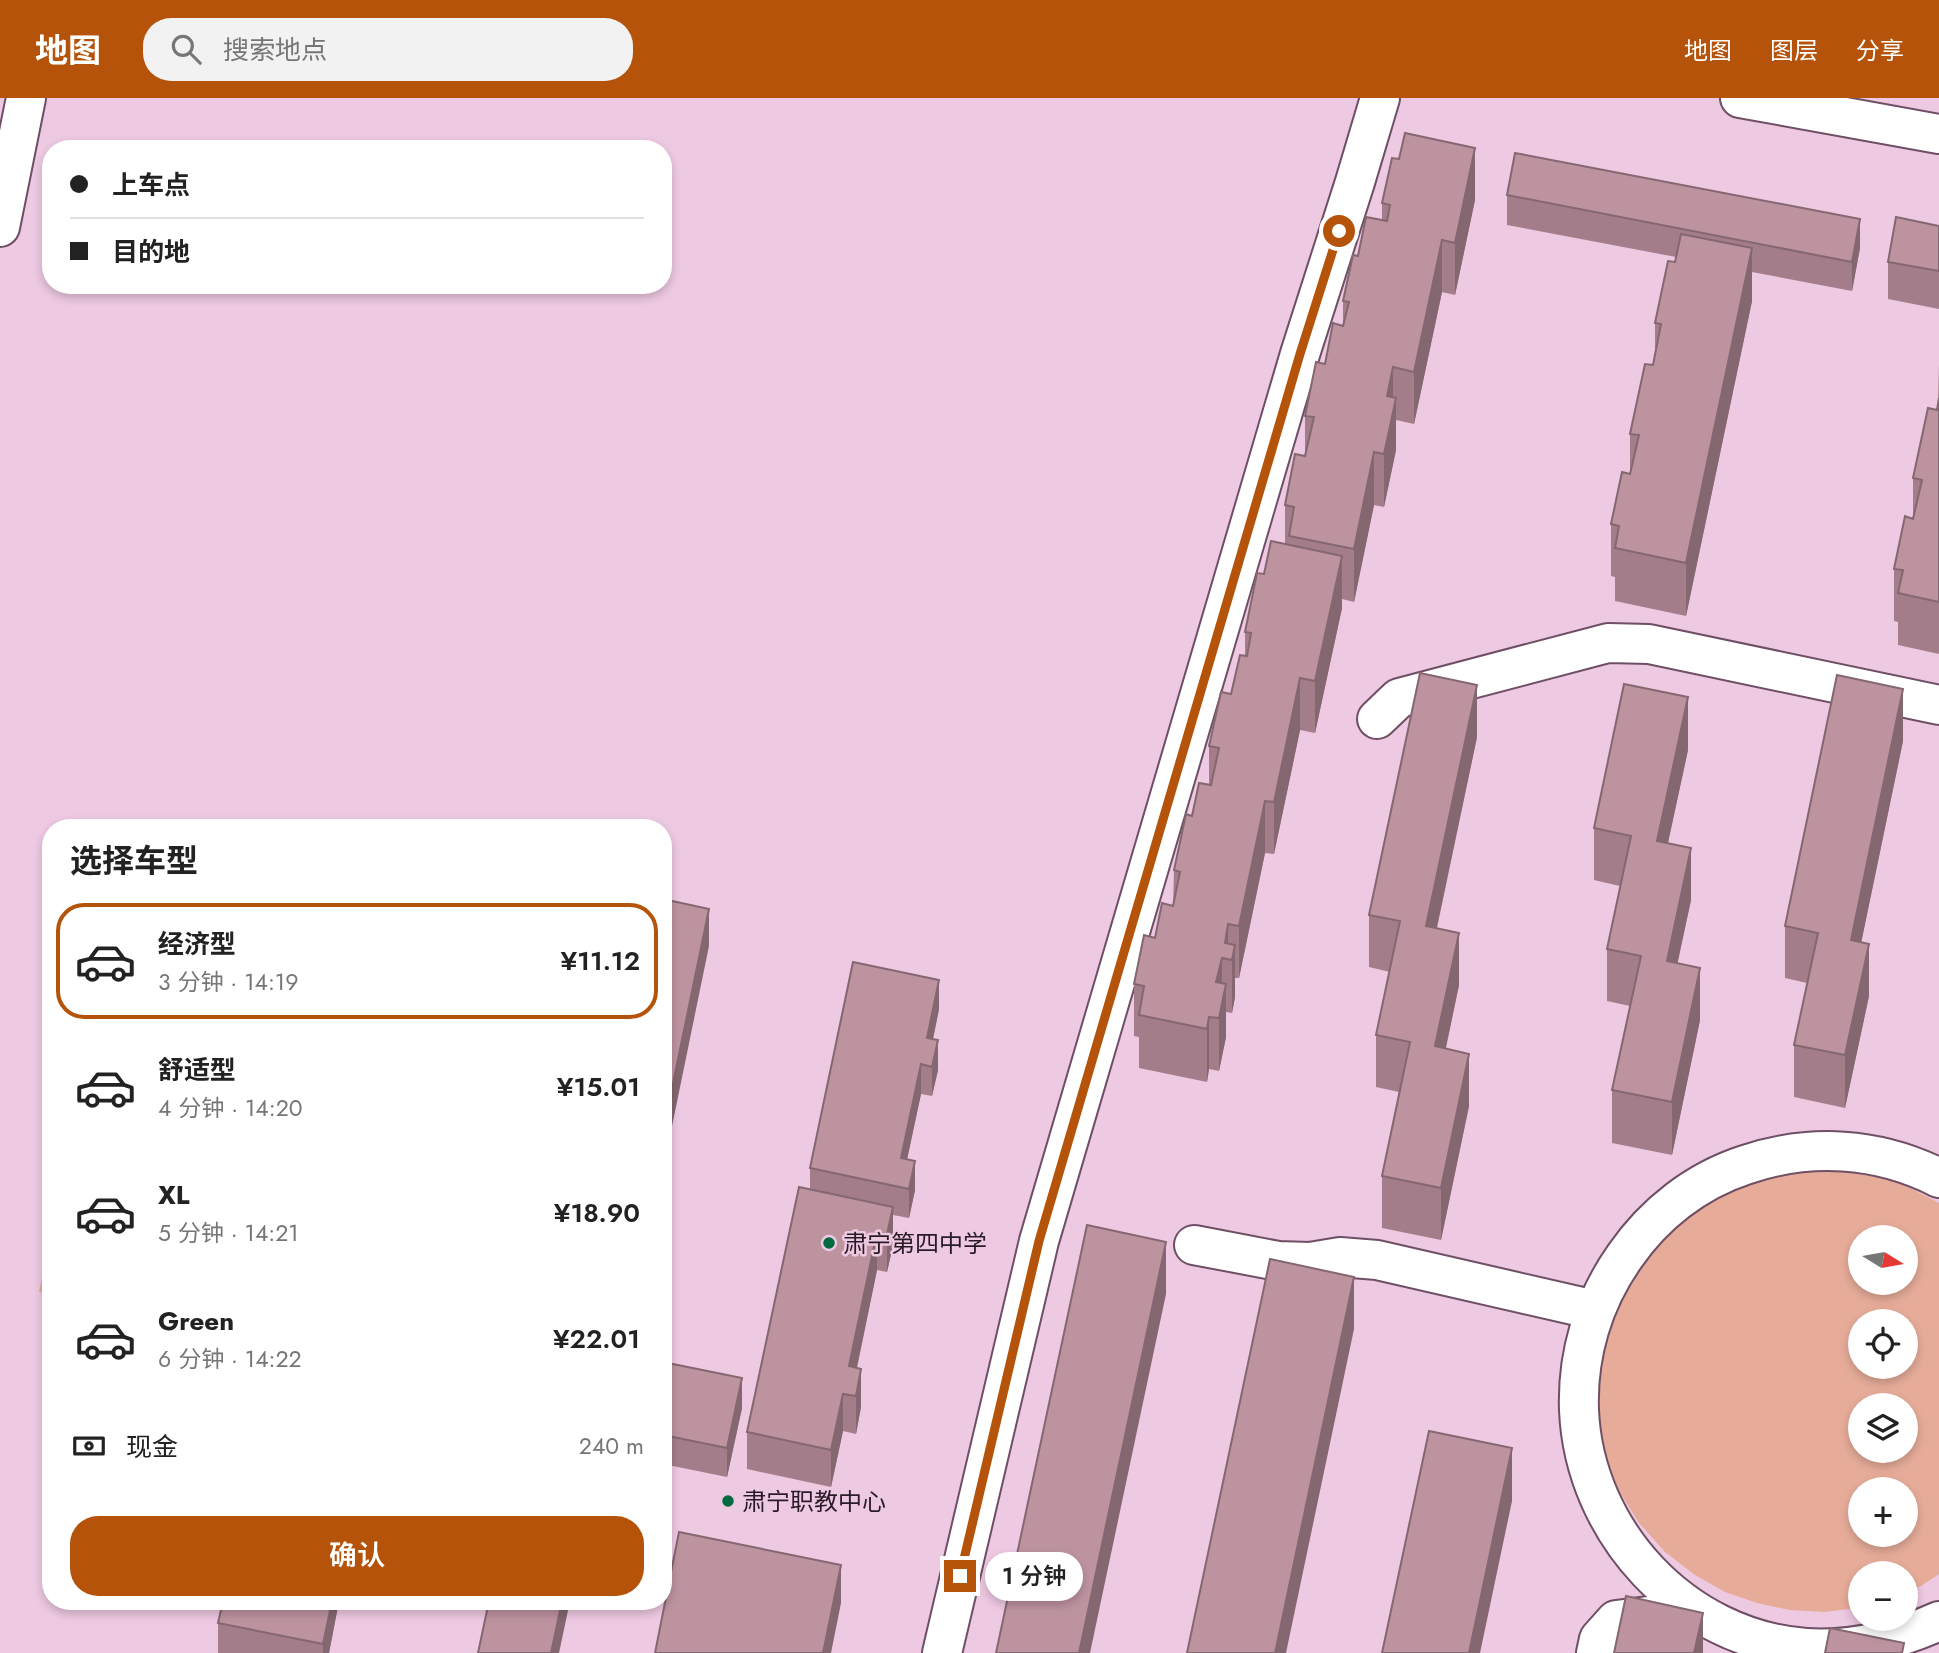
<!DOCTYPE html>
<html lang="zh">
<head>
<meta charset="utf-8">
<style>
  :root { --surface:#fff; --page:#f2f2f2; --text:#222; --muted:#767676; --line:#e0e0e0; --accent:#b45309 }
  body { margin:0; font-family:Jost,"Noto Sans SC",sans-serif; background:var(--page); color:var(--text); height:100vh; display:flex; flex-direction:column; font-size:26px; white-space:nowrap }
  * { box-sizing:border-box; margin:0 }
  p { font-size:23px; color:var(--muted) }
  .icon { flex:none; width:38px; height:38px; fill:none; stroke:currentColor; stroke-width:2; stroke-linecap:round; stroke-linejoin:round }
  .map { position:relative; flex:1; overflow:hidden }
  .details { position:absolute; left:42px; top:721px; width:630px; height:791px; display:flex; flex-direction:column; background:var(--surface); border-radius:28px; box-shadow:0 4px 10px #0003 }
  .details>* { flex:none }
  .top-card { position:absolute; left:42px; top:42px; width:630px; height:154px; border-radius:28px; box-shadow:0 4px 10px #0003; display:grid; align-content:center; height:154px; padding:0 28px; background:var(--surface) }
  .needle { width:46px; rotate:101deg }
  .controls { position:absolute; left:1848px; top:1127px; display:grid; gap:14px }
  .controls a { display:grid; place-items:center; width:70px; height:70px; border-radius:50%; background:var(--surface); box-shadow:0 4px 10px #0003; font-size:35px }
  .end { position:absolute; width:32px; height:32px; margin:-16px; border:9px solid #b45309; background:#fff; box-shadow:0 0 0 4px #fff }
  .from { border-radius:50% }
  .bubble { position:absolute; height:49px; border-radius:24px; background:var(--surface); box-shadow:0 4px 10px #0003; font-size:23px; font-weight:600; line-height:49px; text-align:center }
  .top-card b { display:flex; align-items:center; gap:24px; height:66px; font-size:26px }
  .top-card b+b { border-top:2px solid var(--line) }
  .top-card i { width:18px; height:18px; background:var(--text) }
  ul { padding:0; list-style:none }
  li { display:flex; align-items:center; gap:21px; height:116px; margin:0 14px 10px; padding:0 14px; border:4px solid transparent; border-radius:28px }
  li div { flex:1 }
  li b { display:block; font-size:26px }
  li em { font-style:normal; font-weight:600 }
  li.current { border-color:var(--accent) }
  li>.icon { width:63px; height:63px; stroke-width:1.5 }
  h2 { padding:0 28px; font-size:32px; line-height:84px }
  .pay { display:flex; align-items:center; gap:18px; height:77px; padding:0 28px; font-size:26px }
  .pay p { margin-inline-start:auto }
  .button { display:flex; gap:14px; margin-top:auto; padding:14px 28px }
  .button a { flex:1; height:80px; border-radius:28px; background:var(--accent); color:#fff; font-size:28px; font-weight:600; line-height:80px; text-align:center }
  header { display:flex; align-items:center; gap:42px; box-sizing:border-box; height:98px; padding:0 35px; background:var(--accent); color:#fff }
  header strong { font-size:33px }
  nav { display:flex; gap:38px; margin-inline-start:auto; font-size:24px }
  .search { width:490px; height:63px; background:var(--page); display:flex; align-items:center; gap:18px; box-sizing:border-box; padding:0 24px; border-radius:28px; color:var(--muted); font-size:26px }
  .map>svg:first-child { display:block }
  .green { fill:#e6ac99; fill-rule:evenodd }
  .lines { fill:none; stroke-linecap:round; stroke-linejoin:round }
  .minor-casing { stroke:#6e4f65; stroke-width:42 }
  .minor { stroke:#fff; stroke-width:38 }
  .wall { fill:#a37e8a }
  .shaded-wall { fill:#846770 }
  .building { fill:#bd93a0; stroke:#846770; stroke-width:2 }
  .route { stroke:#b45309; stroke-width:9 }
  .poi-dot { fill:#016a41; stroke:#eec9e2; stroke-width:2.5 }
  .labels { text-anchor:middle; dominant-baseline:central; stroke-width:5; stroke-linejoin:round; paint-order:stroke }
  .poi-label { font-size:24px; fill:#291b25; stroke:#eec9e2; text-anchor:start }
</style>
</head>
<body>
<header>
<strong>地图</strong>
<div class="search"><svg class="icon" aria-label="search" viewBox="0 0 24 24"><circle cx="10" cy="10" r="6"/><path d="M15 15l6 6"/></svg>搜索地点</div>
<nav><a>地图</a><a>图层</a><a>分享</a></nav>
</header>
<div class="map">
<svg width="1939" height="1555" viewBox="0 0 1939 1555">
  <rect width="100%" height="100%" fill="#eec9e2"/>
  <!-- green -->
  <path class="green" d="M1786 1070 1863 1073 1899 1084 1939 1105V1476L1921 1488 1906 1494V1475H1860V1509L1857 1510 1824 1514 1790 1512 1757 1505 1725 1494 1695 1477 1665 1454 1639 1425 1619 1393 1605 1357 1597 1319 1600 1242 1629 1171 1714 1094ZM1860 1139H1906V1185H1860ZM1860 1223H1906V1269H1860ZM1860 1307H1906V1353H1860ZM1860 1391H1906V1437H1860Z
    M51 1135V1196L39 1194Z"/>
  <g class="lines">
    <defs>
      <path id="minor" d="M1740 0 1939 36
        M0 129 26 0
        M1377 621 1399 600 1608 545 1649 546 1939 607
        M1939 1080C1878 1049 1810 1045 1745 1067 1696 1083 1654 1116 1625 1158 1593 1203 1577 1257 1579 1312 1584 1434 1683 1541 1806 1550 1853 1553 1897 1542 1939 1523
        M1194 1147 1278 1163 1310 1164 1340 1159 1377 1162 1595 1212
        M942 1555 1039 1143 1300 256 1355 84 1380 0
        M1596 1555 1599 1541 1616 1522 1672 1515"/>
    </defs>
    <!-- minor casing -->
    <use href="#minor" class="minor-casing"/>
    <!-- minor -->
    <use href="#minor" class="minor"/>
  </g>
  <!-- wall -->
  <path class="wall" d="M1507 97 1860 150 1852 193 1752 174V203L1686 518 1615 503V479L1611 478V426L1630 376V336L1653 267 1655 256V225L1676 159 1507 127Z
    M1475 102 1455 197 1442 194 1414 326 1396 322V352L1384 409 1374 407 1354 504 1342 501V510L1315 635 1300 632 1274 756 1265 755 1239 880H1235V899L1232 915 1226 914V939L1219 973 1209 971 1207 984 1139 970V939L1134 938V886L1155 840 1173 808 1174 772 1192 718 1209 687V648L1231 596 1245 558V534L1264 476 1285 446V407L1305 358V318L1325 266 1343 228V203L1358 158 1382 122V105Z
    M1939 128V211L1888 201V164Z
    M1939 266V556L1898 547V524L1894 523V471L1913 421V380L1937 312 1938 304Z
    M1477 639 1437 830 1459 887 1446 950 1469 1008 1441 1142 1382 1130V1078L1399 994 1376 989V937L1390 874 1369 869V817Z
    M1903 643 1861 844 1869 898 1845 1010 1794 999V947L1807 885 1785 880V828Z
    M1688 652 1668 745 1691 802 1677 865 1700 922 1672 1057 1612 1045V992L1630 908 1607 903V851L1620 788 1594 782V730Z
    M939 911 933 941 938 972 932 998 921 996 907 1061 915 1092 909 1120 893 1117V1147L887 1174 877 1172 857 1270 861 1309 856 1336 843 1333 831 1389 747 1371V1334L810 1091V1070Z
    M663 1264 742 1310 727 1379 663 1366Z
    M339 1503 329 1555H218V1525Z"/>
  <!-- shaded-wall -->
  <path class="shaded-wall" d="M1475 50V102L1455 197V145Z
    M1860 121V150L1852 193V164Z
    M1442 142V194L1414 326V274Z
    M1752 150V203L1686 518V465Z
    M1393 269V316L1396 300V352L1384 409V356L1387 298Z
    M1374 354V407L1354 504V451Z
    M1342 458V510L1315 635V583Z
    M1300 580V632L1274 756V704Z
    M1477 587V639L1426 880V828Z
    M1903 591V643L1851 894V842Z
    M1688 599V652L1657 795V743Z
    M1265 703V755L1239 880V828Z
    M1691 750V802L1667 915V863Z
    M709 811V848L663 1072V1034Z
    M1228 826V862L1225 845Z
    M1459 835V887L1435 1000V948Z
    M1869 846V898L1845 1010V957Z
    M1235 847V899L1232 915V862Z
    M1222 860V909L1226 886V939L1219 973V920L1216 884Z
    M1700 870V922L1672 1057V1004Z
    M939 882V911L927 970V940Z
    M1209 919V971L1207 984V931Z
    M938 942V972L932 998V969Z
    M1469 956V1008L1441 1142V1090Z
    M921 966V996L901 1090V1060Z
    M915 1063V1092L909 1120V1091Z
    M893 1109V1147L887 1174V1136Z
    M877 1134V1172L851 1297 849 1268Z
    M1166 1144V1196L1090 1555H1079Z
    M1354 1179V1231L1286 1555H1275Z
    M861 1271V1309L856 1336V1298Z
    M742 1280V1310L727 1379V1350Z
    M843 1296V1333L831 1389V1352Z
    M1512 1350V1403L1480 1555H1469Z
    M841 1467V1505L831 1555H823Z
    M332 1503H339L329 1555H323V1546Z
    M562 1503H570L559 1555H551Z
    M1703 1515V1555H1694Z"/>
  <!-- building -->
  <path class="building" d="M1405 35 1475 50 1455 145 1442 142 1414 274 1393 269 1387 298 1396 300 1384 356 1374 354 1354 451 1289 438 1294 409 1285 407 1295 356 1305 358 1314 319 1305 318 1316 264 1325 266 1333 225 1343 228 1349 204 1343 203 1353 157 1358 158 1366 119 1387 123 1390 107 1382 105 1392 60 1399 61Z
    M1515 55 1860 121 1852 164 1507 97Z
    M1896 119 1939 128V173L1888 164Z
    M1681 136 1752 150 1686 465 1615 450 1619 428 1611 426 1622 374 1630 376 1639 337 1630 336 1645 266 1653 267 1661 226 1655 225 1668 163 1675 164Z
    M1939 300V504L1898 495 1903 472 1894 471 1905 418 1913 421 1922 382 1913 380 1928 310 1937 312Z
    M1271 443 1342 458 1315 583 1300 580 1274 704 1265 703 1239 828 1228 826 1225 845 1235 847 1232 862 1222 860 1216 884 1226 886 1219 920 1209 919 1207 931 1139 917 1144 888 1134 886 1144 837 1155 840 1162 805 1173 808 1180 774 1174 772 1186 716 1192 718 1199 685 1211 687 1219 650 1209 648 1221 594 1231 596 1240 557 1247 558 1251 535 1245 534 1257 475 1264 476Z
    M1420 575 1477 587 1426 828 1459 835 1435 948 1469 956 1441 1090 1382 1078 1410 944 1376 937 1400 823 1369 817Z
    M1837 577 1903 591 1851 842 1869 846 1845 957 1794 947 1818 835 1785 828Z
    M1624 586 1688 599 1657 743 1691 750 1667 863 1700 870 1672 1004 1612 992 1641 858 1607 851 1631 738 1594 730Z
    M663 801 709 811 663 1034Z
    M853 864 939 882 927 940 938 942 932 969 921 966 901 1060 915 1063 909 1091 810 1070Z
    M799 1089 893 1109 887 1136 877 1134 849 1268 861 1271 856 1298 843 1296 831 1352 747 1334Z
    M1087 1127 1166 1144 1079 1555H996Z
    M1270 1161 1354 1179 1275 1555H1187Z
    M663 1264 742 1280 727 1350 663 1337Z
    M1429 1333 1512 1350 1469 1555H1382Z
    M679 1434 841 1467 823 1555H655Z
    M1626 1498 1703 1515 1694 1555H1614Z
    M223 1503H332L323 1546 218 1525Z
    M489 1503H562L551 1555H478Z
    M1830 1530 1904 1545 1902 1555H1825Z"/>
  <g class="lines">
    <!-- route -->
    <path class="route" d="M960 1478 1039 1143 1300 256 1339 133"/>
  </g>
  <!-- markers -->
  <g class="poi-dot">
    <circle cx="829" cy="1145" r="7"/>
    <circle cx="728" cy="1403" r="7"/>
  </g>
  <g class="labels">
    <!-- poi labels -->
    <g class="poi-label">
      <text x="843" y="1145">肃宁第四中学</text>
      <text x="742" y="1403">肃宁职教中心</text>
    </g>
  </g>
</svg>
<div class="controls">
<a><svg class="needle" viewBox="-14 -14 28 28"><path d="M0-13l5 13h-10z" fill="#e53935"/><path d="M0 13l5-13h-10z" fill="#767676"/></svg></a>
<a><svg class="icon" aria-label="locate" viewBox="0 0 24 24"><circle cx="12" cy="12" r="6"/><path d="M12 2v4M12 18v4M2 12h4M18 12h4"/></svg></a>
<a><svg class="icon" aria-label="layers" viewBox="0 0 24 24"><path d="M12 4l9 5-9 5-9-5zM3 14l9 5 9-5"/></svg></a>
<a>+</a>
<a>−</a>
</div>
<i class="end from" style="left:1339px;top:133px"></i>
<i class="end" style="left:960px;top:1478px"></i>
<div class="bubble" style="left:985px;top:1454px;width:98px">1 分钟</div>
<div class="top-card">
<b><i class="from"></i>上车点</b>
<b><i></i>目的地</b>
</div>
<section class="details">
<h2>选择车型</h2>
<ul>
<li class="current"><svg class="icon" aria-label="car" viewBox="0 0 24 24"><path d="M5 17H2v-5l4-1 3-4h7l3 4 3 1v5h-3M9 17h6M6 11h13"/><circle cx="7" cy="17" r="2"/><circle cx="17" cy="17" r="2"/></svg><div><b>经济型</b><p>3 分钟 · 14:19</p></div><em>¥11.12</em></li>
<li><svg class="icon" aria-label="car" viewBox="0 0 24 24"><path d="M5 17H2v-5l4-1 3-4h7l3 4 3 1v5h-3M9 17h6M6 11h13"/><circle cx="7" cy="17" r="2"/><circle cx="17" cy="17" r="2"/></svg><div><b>舒适型</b><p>4 分钟 · 14:20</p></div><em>¥15.01</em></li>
<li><svg class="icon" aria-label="car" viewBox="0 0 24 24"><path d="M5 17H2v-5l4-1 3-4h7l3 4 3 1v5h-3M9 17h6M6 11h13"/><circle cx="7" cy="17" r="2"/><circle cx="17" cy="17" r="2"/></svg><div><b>XL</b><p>5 分钟 · 14:21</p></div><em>¥18.90</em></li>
<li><svg class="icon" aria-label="car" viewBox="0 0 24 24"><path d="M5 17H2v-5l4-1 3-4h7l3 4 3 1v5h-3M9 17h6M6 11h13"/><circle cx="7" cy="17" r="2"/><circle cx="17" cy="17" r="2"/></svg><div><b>Green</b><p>6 分钟 · 14:22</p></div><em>¥22.01</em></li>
</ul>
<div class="pay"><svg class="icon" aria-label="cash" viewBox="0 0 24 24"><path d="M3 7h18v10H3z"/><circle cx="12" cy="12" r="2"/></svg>现金<p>240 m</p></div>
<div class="button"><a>确认</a></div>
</section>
</div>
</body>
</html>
